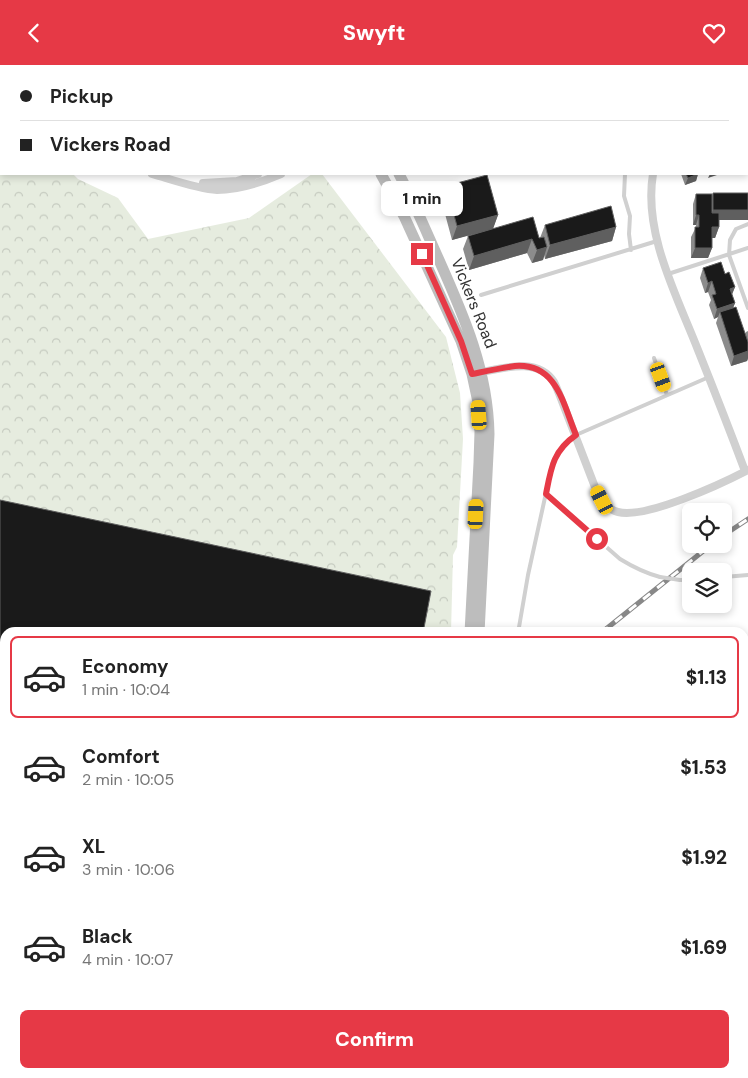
<!DOCTYPE html>
<html lang="en">
<head>
<meta charset="utf-8">
<style>
  :root { --surface:#fff; --page:#f2f2f2; --text:#222; --muted:#767676; --line:#e0e0e0; --accent:#e63946 }
  body { margin:0; font-family:"DM Sans",sans-serif; background:var(--page); color:var(--text); height:100vh; display:flex; flex-direction:column; font-size:19px; white-space:nowrap }
  * { box-sizing:border-box; margin:0 }
  p { font-size:16px; color:var(--muted) }
  .icon { flex:none; width:28px; height:28px; fill:none; stroke:currentColor; stroke-width:2; stroke-linecap:round; stroke-linejoin:round }
  .map { position:relative; flex:1; overflow:hidden }
  .panel { position:absolute; left:0px; top:562px; width:749px; height:451px; display:flex; flex-direction:column; background:var(--surface); border-radius:15px 15px 0 0; box-shadow:0 2px 8px #0003 }
  .panel>* { flex:none }
  .banner { position:absolute; left:0px; top:0px; width:749px; height:110px; box-shadow:0 2px 8px #0003; display:grid; align-content:center; height:110px; padding:0 20px; background:var(--surface) }
  .buttons { position:absolute; left:682px; top:438px; display:grid; gap:10px }
  .buttons a { display:grid; place-items:center; width:50px; height:50px; border-radius:8px; background:var(--surface); box-shadow:0 2px 8px #0003; font-size:25px }
  .end { position:absolute; width:22px; height:22px; margin:-11px; border:6px solid #e63946; background:#fff; box-shadow:0 0 0 2px #fff }
  .from { border-radius:50% }
  .bubble { position:absolute; height:35px; border-radius:8px; background:var(--surface); box-shadow:0 2px 8px #0003; font-size:16px; font-weight:800; line-height:35px; text-align:center }
  .car { position:absolute; width:15px; height:30px; margin:-15px -8px; border-radius:6px; box-shadow:0 0 4px 1px #0007; background:linear-gradient(#f5c518 24%,#345 0 40%,#f5c518 0 76%,#345 0 86%,#f5c518 0) }
  .banner b { display:flex; align-items:center; gap:18px; height:48px; font-size:19px }
  .banner b+b { border-top:1px solid var(--line) }
  .banner i { width:12px; height:12px; background:var(--text) }
  ul { padding:9px 0 0; list-style:none }
  li { display:flex; align-items:center; gap:15px; height:82px; margin:0 10px 8px; padding:0 10px; border:2px solid transparent; border-radius:8px }
  li div { flex:1 }
  li b { display:block; font-size:19px }
  li em { font-style:normal; font-weight:800 }
  li.current { border-color:var(--accent) }
  li>.icon { width:45px; height:45px; stroke-width:1.5 }
  .button { display:flex; gap:10px; margin-top:auto; padding:10px 20px }
  .button a { flex:1; height:58px; border-radius:8px; background:var(--accent); color:#fff; font-size:20px; font-weight:800; line-height:58px; text-align:center }
  header { display:flex; justify-content:space-between; align-items:center; height:65px; padding:0 20px; background:var(--accent); color:#fff; font-size:22px; font-weight:800 }
  .map>svg:first-child { display:block }
  .forest { fill:url(#forest-crowns) }
  .lines { fill:none; stroke-linecap:round; stroke-linejoin:round }
  .stream { stroke:#cfe2ee; stroke-width:3 }
  .lane { stroke:#d0d0d0; stroke-width:4 }
  .street { stroke:#d0d0d0; stroke-width:8 }
  .secondary { stroke:#bdbdbd; stroke-width:11 }
  .rail-casing { stroke:#888; stroke-width:5 }
  .rail { stroke:#fff; stroke-width:3; stroke-dasharray:9; stroke-linecap:butt }
  .lane-bridge { stroke:#d0d0d0; stroke-width:4 }
  .wall { fill:#8c8c8c }
  .shaded-wall { fill:#5f5f5f }
  .building { fill:#1a1a1a; stroke:#5f5f5f }
  .route { stroke:#e63946; stroke-width:6 }
  .labels { text-anchor:middle; dominant-baseline:central; stroke-width:5; stroke-linejoin:round; paint-order:stroke }
  .street-label { font-size:16px; fill:#333; stroke:#fff }
</style>
</head>
<body>
<header><svg class="icon" aria-label="back" viewBox="0 0 24 24"><path d="M15 5l-7 7 7 7"/></svg>Swyft<svg class="icon" aria-label="heart" viewBox="0 0 24 24"><path d="M12 20l-8-8c-3-5 5-10 8-4 3-6 11-1 8 4z"/></svg></header>
<div class="map">
<svg width="748" height="1013" viewBox="0 0 748 1013">
  <defs>
    <pattern id="forest-crowns" width="20" height="18" patternUnits="userSpaceOnUse" patternTransform="scale(1.25)"><rect width="20" height="18" fill="#e6ecdf"/><path d="M2 6a3 3 0 1 1 6 0M12 15a3 3 0 1 1 6 0" fill="none" stroke="#c6cbc0"/></pattern>
  </defs>
  <rect width="100%" height="100%" fill="#fff"/>
  <!-- forest -->
  <path class="forest" d="M0 0H80L1 1V109H73L78 114 118 133 148 174 249 153 312 109H322L446 272 460 328 463 374 457 482 453 490 451 567 5 568V638L0 636Z"/>
  <g class="lines">
    <!-- stream -->
    <path class="stream" d="M534 1009 565 1013"/>
    <!-- lane -->
    <path class="lane" d="M249 0 250 1
      M121 1 122 0
      M224 1V0
      M625 109 624 131 630 151 629 169 631 185
      M748 159 736 164 730 175 729 190 748 243
      M668 209 748 183
      M481 230 657 176
      M654 293 667 330
      M546 429 620 494C633 502 645 508 660 512
      M724 512 748 510
      M680 515H691
      M518 568 528 510 553 396 565 378 576 370 709 312
      M0 676 5 677
      M744 676 748 675
      M744 741H748
      M744 897 748 898
      M744 937H748"/>
    <!-- street -->
    <path class="street" d="M312 0 313 1
      M336 0 337 1
      M676 1 677 0
      M152 109C170 114 198 124 217 125 239 125 260 118 281 109
      M653 109C643 168 677 231 698 285 714 325 730 366 745 406
      M203 118 237 116 258 109
      M477 308C501 304 537 291 554 317 556 321 558 326 560 331L595 422C600 432 605 444 618 447 646 454 721 419 748 405"/>
    <!-- secondary -->
    <path class="secondary" d="M411 1 413 0
      M432 1 434 0
      M381 109 404 151 461 276 472 309 478 337 480 367 479 398 470 568
      M399 109C414 137 426 166 439 195 464 251 488 306 489 369L479 568
      M433 1013 434 1009
      M442 1013V1009"/>
    <defs>
      <path id="rail" d="M724 470 748 454
        M601 568 712 479
        M744 578H748
        M3 716H5
        M744 827 748 828
        M0 837 5 836
        M0 851 5 850
        M0 890H5"/>
    </defs>
    <!-- rail casing -->
    <use href="#rail" class="rail-casing"/>
    <!-- rail -->
    <use href="#rail" class="rail"/>
    <!-- lane-bridge -->
    <path class="lane-bridge" d="M660 512 680 515"/>
  </g>
  <!-- wall -->
  <path class="wall" d="M481 0H535L537 1H480Z
    M681 109H698L696 116 685 120Z
    M446 121 498 150 493 163 540 173 545 160 616 162 612 176 545 194 544 190 543 195 532 198 527 188 469 205 463 184 468 171 476 168 452 175 441 134Z
    M713 128H748V155H719V162L715 173H712V183L708 193H691V172L696 162V160H693V139L696 129 712 131Z
    M703 203 725 209 735 222 732 229 735 238 733 243 745 269 746 267 748 266V294L747 296 731 301 716 258 718 252 714 254 709 240 711 235 708 227 705 228 700 213Z
    M0 435 5 568V606L0 605Z"/>
  <!-- shaded-wall -->
  <path class="shaded-wall" d="M703 0H711V1H702Z
    M698 109 696 116 685 120 688 113Z
    M710 109H720L708 113Z
    M713 145H748V155H709Z
    M498 150 493 164 452 175 457 161Z
    M696 150H699L696 160H693Z
    M616 162 612 176 545 194 550 180Z
    M712 162H719L715 173H708Z
    M532 174 527 188 469 205 474 191Z
    M547 182 543 195 532 198 537 185Z
    M695 183H712L708 193H691Z
    M712 216 708 227 705 228 708 218Z
    M735 222 731 232 730 224Z
    M735 238 731 248 720 247 718 252 714 254 717 244Z
    M748 286V293L747 296 731 301 734 291Z
    M744 876 748 877V887H744Z
    M744 921 748 922V933L744 932Z"/>
  <!-- building -->
  <path class="building" d="M496 0H535L537 1H498Z
    M721 0H734V1H721Z
    M686 109H698L688 113Z
    M487 110 498 150 457 161 446 121Z
    M713 128H748V145H713Z
    M696 129H712V148H719V162H712V183H695V162H699V150H696Z
    M611 141 616 162 550 180 545 160Z
    M533 152 539 173 544 172 547 182 537 185 532 174 474 191 468 171Z
    M721 197 725 209 729 207 735 222 730 224 735 238 717 244 712 230 716 229 712 216 708 218 703 203Z
    M736 242 748 277V286L734 291 720 247Z
    M0 435 431 526 423 568H5V591L0 590Z
    M744 846 748 847V877L744 876Z
    M744 905H748V922L744 921Z"/>
  <g class="lines">
    <!-- route -->
    <path class="route" d="M422 189 461 276 472 309C487 306 501 303 515 301 557 298 563 339 576 370 553 386 551 403 546 429L597 474"/>
  </g>
  <g class="labels">
    <!-- street labels -->
    <g class="street-label">
      <text transform="translate(474 238) rotate(68)">Vickers Road</text>
    </g>
  </g>
</svg>
<div class="buttons">
<a><svg class="icon" aria-label="locate" viewBox="0 0 24 24"><circle cx="12" cy="12" r="6"/><path d="M12 2v4M12 18v4M2 12h4M18 12h4"/></svg></a>
<a><svg class="icon" aria-label="layers" viewBox="0 0 24 24"><path d="M12 4l9 5-9 5-9-5zM3 14l9 5 9-5"/></svg></a>
</div>
<i class="end from" style="left:597px;top:474px"></i>
<i class="end" style="left:422px;top:189px"></i>
<div class="bubble" style="left:381px;top:116px;width:82px">1 min</div>
<i class="car" style="left:661px;top:312px;rotate:160deg"></i>
<i class="car" style="left:479px;top:350px;rotate:356deg"></i>
<i class="car" style="left:602px;top:435px;rotate:333deg"></i>
<i class="car" style="left:476px;top:449px;rotate:3deg"></i>
<div class="banner">
<b><i class="from"></i>Pickup</b>
<b><i></i>Vickers Road</b>
</div>
<section class="panel">
<ul>
<li class="current"><svg class="icon" aria-label="car" viewBox="0 0 24 24"><path d="M5 17H2v-5l4-1 3-4h7l3 4 3 1v5h-3M9 17h6M6 11h13"/><circle cx="7" cy="17" r="2"/><circle cx="17" cy="17" r="2"/></svg><div><b>Economy</b><p>1 min · 10:04</p></div><em>$1.13</em></li>
<li><svg class="icon" aria-label="car" viewBox="0 0 24 24"><path d="M5 17H2v-5l4-1 3-4h7l3 4 3 1v5h-3M9 17h6M6 11h13"/><circle cx="7" cy="17" r="2"/><circle cx="17" cy="17" r="2"/></svg><div><b>Comfort</b><p>2 min · 10:05</p></div><em>$1.53</em></li>
<li><svg class="icon" aria-label="car" viewBox="0 0 24 24"><path d="M5 17H2v-5l4-1 3-4h7l3 4 3 1v5h-3M9 17h6M6 11h13"/><circle cx="7" cy="17" r="2"/><circle cx="17" cy="17" r="2"/></svg><div><b>XL</b><p>3 min · 10:06</p></div><em>$1.92</em></li>
<li><svg class="icon" aria-label="car" viewBox="0 0 24 24"><path d="M5 17H2v-5l4-1 3-4h7l3 4 3 1v5h-3M9 17h6M6 11h13"/><circle cx="7" cy="17" r="2"/><circle cx="17" cy="17" r="2"/></svg><div><b>Black</b><p>4 min · 10:07</p></div><em>$1.69</em></li>
</ul>
<div class="button"><a>Confirm</a></div>
</section>
</div>
</body>
</html>
